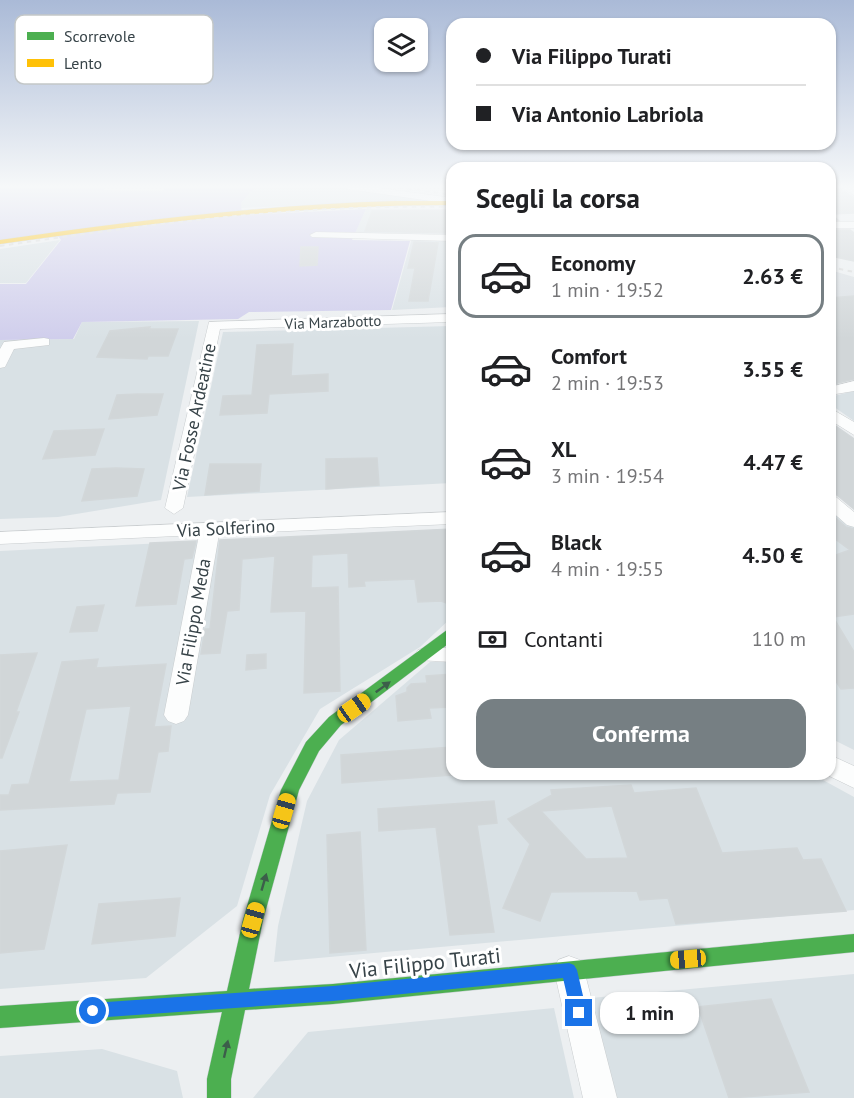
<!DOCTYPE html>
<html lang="it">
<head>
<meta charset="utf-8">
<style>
  :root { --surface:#fff; --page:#f6f6f6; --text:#202124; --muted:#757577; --line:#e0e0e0; --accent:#767f83 }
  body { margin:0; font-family:"PT Sans",sans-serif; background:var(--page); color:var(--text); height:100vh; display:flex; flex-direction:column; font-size:22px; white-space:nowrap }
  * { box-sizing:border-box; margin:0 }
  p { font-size:20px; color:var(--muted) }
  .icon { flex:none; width:33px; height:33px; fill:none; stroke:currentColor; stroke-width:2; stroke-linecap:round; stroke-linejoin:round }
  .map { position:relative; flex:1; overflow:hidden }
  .drawer { position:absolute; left:446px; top:162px; width:390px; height:618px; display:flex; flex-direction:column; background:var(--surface); border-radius:18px; box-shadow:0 2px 4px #0004 }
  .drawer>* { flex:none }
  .hud { position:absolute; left:446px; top:18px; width:390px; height:132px; border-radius:18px; box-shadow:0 2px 4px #0004; display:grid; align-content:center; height:132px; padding:0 30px; background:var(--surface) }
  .fabs { position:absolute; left:374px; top:18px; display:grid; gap:12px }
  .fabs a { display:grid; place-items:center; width:54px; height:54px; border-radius:12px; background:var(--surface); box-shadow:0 2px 4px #0004; font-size:30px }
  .end { position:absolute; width:27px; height:27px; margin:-14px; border:8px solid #1a73e8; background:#fff; box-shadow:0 0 0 3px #fff }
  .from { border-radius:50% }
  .bubble { position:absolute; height:42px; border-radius:18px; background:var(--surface); box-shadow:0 2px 4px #0004; font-size:20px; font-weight:700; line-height:42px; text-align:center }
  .car { position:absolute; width:18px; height:36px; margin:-18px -9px; border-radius:8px; box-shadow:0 0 4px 2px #0007; background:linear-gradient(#f5c518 24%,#345 0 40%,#f5c518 0 76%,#345 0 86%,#f5c518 0) }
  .hud b { display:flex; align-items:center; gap:21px; height:57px; font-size:22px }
  .hud b+b { border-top:2px solid var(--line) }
  .hud i { width:15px; height:15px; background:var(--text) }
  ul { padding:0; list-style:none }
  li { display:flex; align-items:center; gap:18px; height:84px; margin:0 12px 9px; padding:0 18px; border:3px solid transparent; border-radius:18px }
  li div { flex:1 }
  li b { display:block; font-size:22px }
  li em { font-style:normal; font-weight:700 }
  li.current { border-color:var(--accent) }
  li>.icon { width:54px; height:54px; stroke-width:1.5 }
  h2 { padding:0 30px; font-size:27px; line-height:72px }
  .pay { display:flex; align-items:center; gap:15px; height:66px; padding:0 30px; font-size:22px }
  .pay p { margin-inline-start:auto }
  .cta { display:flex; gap:12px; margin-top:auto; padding:12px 30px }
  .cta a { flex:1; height:69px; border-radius:18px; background:var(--accent); color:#fff; font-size:24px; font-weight:700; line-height:69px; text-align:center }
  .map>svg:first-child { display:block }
  .residential { fill:#d9e1e5 }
  .industrial { fill:#dbe0e4 }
  .green { fill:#d0ceec }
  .building { fill:#d1d6d8; stroke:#d2d7d9; stroke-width:1.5; fill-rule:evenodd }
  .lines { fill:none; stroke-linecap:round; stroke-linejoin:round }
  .street-casing { stroke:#c9cdcf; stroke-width:1 }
  .fast-casing { stroke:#c5ccd1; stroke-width:1 }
  .slow-casing { stroke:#c5ccd1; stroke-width:1 }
  .street { fill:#fcfdfd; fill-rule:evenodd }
  .fast { fill:#4caf50; fill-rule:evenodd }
  .slow { fill:#ffc107; fill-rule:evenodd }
  .rail { stroke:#d8d9d9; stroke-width:2; stroke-dasharray:4.5 4.5; stroke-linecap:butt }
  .oneway { fill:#3c5e4a }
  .route { fill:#1a73e8 }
  .labels { text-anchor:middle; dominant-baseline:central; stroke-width:6; stroke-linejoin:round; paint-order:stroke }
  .far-street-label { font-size:15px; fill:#374348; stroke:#fff }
  .street-label { font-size:18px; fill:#374348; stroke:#fff }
  .near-street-label { font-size:21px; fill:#374348; stroke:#fff }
  .key { fill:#fff; stroke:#c3c7c8; stroke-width:1.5 }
  .key-label { font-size:16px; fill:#374348 }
</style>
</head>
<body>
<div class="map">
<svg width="854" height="1098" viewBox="0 0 854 1098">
  <rect width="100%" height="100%" fill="#eceff1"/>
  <!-- residential -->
  <path class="residential" d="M256 186H333L435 199 241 208V203Z
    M366 209 451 210V234L355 233Z
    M412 238 451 240V307L392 310Z
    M60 240 26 283H0V249Z
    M199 321 161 500 58 517 0 519V340L74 339 82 322Z
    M451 326V483L187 497 223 332Z
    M854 391V421L830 404V397Z
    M830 507 854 527V750L830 738Z
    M451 529V618L420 647 320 709 270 795 237 906 146 978 0 989V551Z
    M430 662H451L452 774H812L854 797V910L274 962 278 926 307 801 339 740Z
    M854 974V1098H615L591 998Z
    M554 1008 574 1098H253L308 1032Z
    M102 1049 177 1071 183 1098H0V1056Z"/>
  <!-- industrial -->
  <path class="industrial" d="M830 270 854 277V311L835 298 830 299Z"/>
  <!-- green -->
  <path class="green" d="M0 186H108L104 190 162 191 168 186H256L241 203 242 215 366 209 352 240 410 241 391 310 249 312 238 319 82 322 73 339 0 340V284H26L61 240 56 233 0 241Z"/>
  <!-- building -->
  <path class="building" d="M830 186H836L854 198V213L831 214 838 220H830Z
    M452 210V233L365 231 372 211Z
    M830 230H850L854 233V261L830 256Z
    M414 242 438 243 428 301H409L415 268H408Z
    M301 247H318L317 265 300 266Z
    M854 296V379L830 385V298Z
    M150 327 149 329H178L168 356H148L147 359 97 357 110 331Z
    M293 344 291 376 328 374V391L269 394 267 413 220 415 223 396 252 395 257 345Z
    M138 394H163L157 415 109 419 117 395Z
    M830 422 854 439V509L837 495 830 494Z
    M104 429 95 455 43 459 54 431Z
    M377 458 379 485 326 489V459Z
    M210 464H261L259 491 205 495Z
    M116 468 144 469 137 496 82 501 92 469Z
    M830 513 846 527 854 529V614L833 617 854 652V688L841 689 830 672V557L850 550 830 535Z
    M452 529V605L441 601 418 602 415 579 364 581 365 586 349 587 348 553 312 555 311 588 338 587 340 691 304 693 306 611 271 612 275 556 242 559 239 610 227 611 220 653 201 654 205 629H210L220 540Z
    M196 541 192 558 184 559 176 604 136 606 150 543Z
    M104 605 97 631 70 632 77 607Z
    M37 653 16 712H19L2 758H0V655Z
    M266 654V668L246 670 247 655Z
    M98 659 96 668 166 664 154 727 171 726 168 751 158 752 150 792 117 793 114 804 0 810V795H9L12 785 29 784 62 662ZM131 706 119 780 69 782 86 709Z
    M452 674V707L429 708 431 718 398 721 396 696 407 692V688L411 684 427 683 426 676Z
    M452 747V775L342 783 341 755Z
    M631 785 634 793 696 788 722 853 797 848 803 860 821 859 846 911 676 924 668 898 640 900 637 891 551 892 540 921 503 908 530 844 508 819 552 795 551 790ZM612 806 628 858 586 859 541 811Z
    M494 801 497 823 477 825 494 932 450 935 436 827 379 831 378 809Z
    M360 832 366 950 330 953 327 835Z
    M67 845 44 949 0 953V851Z
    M180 898 175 936 92 944 99 904Z
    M771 999 809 1092 729 1098 698 1007Z"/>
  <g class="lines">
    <defs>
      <path id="street" d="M342 186H365L452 198V204L347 189Z
        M840 186 854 188V195Z
        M830 222H854V228H830Z
        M316 232 452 235V241L312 237 310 235Z
        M452 314V322L220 329 183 508 174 514 165 508 209 322Z
        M44 338 49 339V345L14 349 5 367 0 368V349L4 342Z
        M854 381V391L830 395V387Z
        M830 408 854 422V435L830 420Z
        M830 496 836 497 854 512V527L847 525 830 510Z
        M452 512V524L219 534 188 715 184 721 176 724 168 721 164 715 199 535 0 544V532Z
        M426 648H452V662L418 660 415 655 418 650Z
        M830 755 854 766V788L825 774H830Z
        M569 956 580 960 584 970 617 1098H583L554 970 558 960Z"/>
      <path id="fast" d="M452 628V641L341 725 319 751 299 790 263 920 249 989 333 984 854 934V952L333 1004 245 1010 231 1079V1098H207V1079L222 1012 0 1028V1006L227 991 243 920 281 790 306 742 329 717 447 630Z"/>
      <path id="slow" d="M395 201H452V205C300 205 150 223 0 244V240C131 221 262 205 395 201Z"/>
    </defs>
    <!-- street casing -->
    <use href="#street" class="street-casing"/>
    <!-- fast casing -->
    <use href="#fast" class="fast-casing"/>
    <!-- slow casing -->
    <use href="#slow" class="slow-casing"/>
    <!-- street -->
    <use href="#street" class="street"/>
    <!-- fast -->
    <use href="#fast" class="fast"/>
    <!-- slow -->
    <use href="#slow" class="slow"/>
    <!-- rail -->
    <path class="rail" d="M389 186 452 195
      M0 246C151 224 300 204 452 207
      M830 267 854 272"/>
  </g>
  <!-- one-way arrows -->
  <defs><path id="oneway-solid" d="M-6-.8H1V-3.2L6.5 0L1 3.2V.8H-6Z" transform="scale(1.5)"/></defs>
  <g class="oneway">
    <use href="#oneway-solid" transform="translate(383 687) rotate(-36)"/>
    <use href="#oneway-solid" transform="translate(264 882) rotate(-74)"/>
    <use href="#oneway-solid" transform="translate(226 1049) rotate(-77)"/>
  </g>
  <!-- sky -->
  <linearGradient id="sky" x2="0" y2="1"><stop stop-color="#aabad7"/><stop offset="0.55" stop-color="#f6f8f9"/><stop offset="1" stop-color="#f6f8f9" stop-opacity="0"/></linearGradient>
  <rect width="854" height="339" fill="url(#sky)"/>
  <!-- route -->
  <path class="route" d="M569 963 574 965 577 970 587 1013 585 1018 579 1020 574 1018 571 1013 563 978 333 1001 93 1018 88 1016 85 1011 88 1005 93 1003 333 986Z"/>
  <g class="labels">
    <!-- far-street labels -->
    <g class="far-street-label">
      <text transform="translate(333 322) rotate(-2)">Via Marzabotto</text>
    </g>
    <!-- street labels -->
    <g class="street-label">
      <text transform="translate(194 417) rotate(-78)">Via Fosse Ardeatine</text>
      <text transform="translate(226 528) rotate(-3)">Via Solferino</text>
      <text transform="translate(193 622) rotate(-80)">Via Filippo Meda</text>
    </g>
    <!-- near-street labels -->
    <g class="near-street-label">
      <text transform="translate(425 963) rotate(-6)">Via Filippo Turati</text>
    </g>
  </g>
  <!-- legend -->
  <rect x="15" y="15" width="198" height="69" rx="9" class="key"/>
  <rect x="27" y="32" width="27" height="8" fill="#4caf50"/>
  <rect x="27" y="59" width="27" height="8" fill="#ffc107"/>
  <g class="key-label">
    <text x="64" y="42">Scorrevole</text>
    <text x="64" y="69">Lento</text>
  </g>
</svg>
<div class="fabs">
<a><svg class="icon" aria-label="layers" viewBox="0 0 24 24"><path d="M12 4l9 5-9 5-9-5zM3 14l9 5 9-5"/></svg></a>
</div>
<i class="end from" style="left:93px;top:1011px"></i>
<i class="end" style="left:579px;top:1013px"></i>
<div class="bubble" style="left:600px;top:992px;width:99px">1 min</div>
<i class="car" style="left:354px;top:708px;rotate:55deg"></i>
<i class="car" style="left:284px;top:811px;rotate:16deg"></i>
<i class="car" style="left:253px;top:920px;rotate:16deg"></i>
<i class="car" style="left:688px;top:959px;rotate:265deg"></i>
<div class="hud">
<b><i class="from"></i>Via Filippo Turati</b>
<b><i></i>Via Antonio Labriola</b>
</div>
<section class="drawer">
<h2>Scegli la corsa</h2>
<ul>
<li class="current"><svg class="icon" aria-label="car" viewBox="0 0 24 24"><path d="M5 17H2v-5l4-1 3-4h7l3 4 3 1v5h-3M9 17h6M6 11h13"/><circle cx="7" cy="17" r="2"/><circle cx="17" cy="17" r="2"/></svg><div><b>Economy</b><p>1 min · 19:52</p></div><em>2.63 €</em></li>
<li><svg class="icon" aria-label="car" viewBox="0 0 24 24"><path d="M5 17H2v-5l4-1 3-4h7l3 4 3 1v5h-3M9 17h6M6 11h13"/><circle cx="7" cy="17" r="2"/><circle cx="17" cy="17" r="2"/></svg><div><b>Comfort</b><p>2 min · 19:53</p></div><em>3.55 €</em></li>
<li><svg class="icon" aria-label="car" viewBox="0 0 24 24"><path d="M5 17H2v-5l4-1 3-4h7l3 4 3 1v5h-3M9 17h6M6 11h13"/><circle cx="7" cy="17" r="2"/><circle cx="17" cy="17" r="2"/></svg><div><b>XL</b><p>3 min · 19:54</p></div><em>4.47 €</em></li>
<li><svg class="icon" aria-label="car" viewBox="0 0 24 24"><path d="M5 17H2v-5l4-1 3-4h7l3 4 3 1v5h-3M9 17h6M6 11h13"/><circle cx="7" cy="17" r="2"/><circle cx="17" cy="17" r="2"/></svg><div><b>Black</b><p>4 min · 19:55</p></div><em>4.50 €</em></li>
</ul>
<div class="pay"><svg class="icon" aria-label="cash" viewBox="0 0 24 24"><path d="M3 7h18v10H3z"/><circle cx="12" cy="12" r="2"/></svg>Contanti<p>110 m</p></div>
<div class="cta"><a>Conferma</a></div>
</section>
</div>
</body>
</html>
